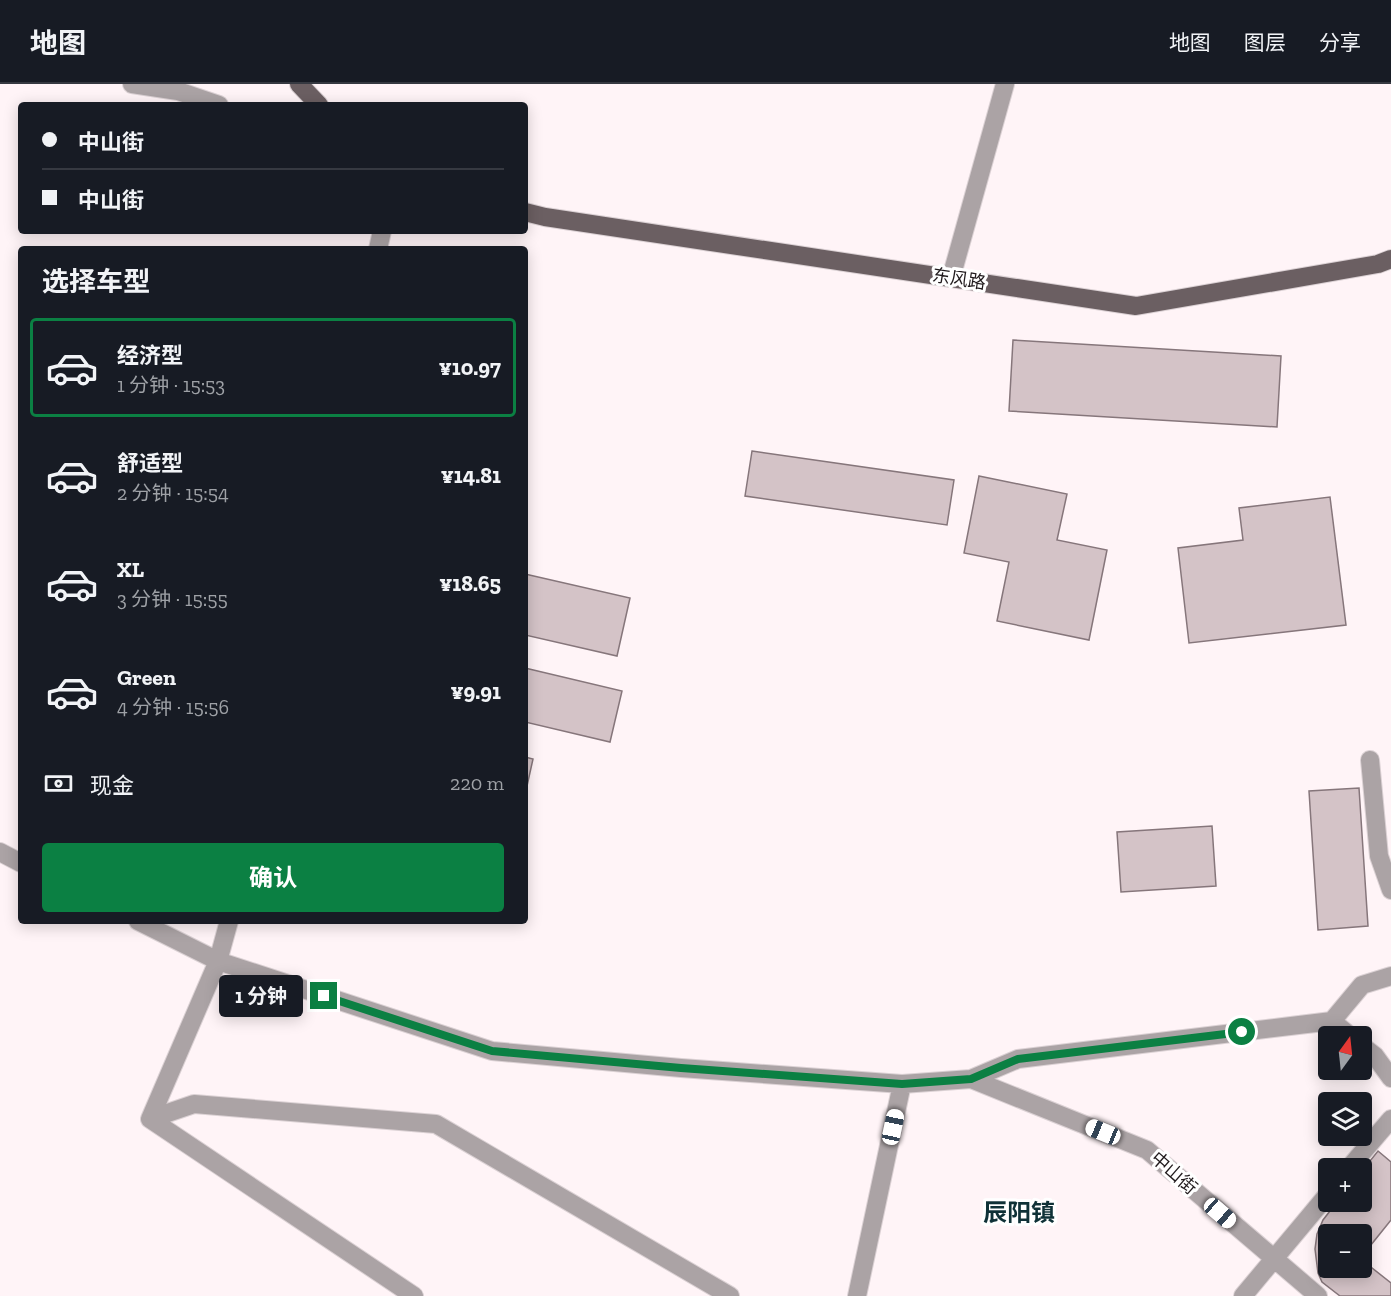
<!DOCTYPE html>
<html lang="zh">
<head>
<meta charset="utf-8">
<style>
  :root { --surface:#171b24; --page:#242831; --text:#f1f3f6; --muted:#9ea1a6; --line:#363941; --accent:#0b8043 }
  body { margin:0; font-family:"Zilla Slab","Noto Sans SC",serif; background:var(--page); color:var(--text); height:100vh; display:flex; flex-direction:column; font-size:22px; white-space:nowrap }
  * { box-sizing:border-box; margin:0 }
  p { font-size:20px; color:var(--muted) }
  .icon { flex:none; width:33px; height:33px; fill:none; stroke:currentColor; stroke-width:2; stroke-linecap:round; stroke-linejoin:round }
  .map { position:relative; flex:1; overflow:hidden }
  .details { position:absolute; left:18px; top:162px; width:510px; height:678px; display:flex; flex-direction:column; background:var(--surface); border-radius:6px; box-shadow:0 3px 15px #0003 }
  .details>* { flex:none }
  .hud { position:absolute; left:18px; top:18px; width:510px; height:132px; border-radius:6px; box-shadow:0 3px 15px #0003; display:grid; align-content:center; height:132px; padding:0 24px; background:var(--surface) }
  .needle { width:39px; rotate:15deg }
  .fabs { position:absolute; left:1318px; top:942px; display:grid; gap:12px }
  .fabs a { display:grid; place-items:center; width:54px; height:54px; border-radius:6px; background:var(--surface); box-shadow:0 3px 15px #0003; font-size:30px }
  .end { position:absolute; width:27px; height:27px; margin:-14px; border:8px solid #0b8043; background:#fff; box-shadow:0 0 0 3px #fff }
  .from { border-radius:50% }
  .bubble { position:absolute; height:42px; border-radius:6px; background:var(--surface); box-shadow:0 3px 15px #0003; font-size:20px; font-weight:700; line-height:42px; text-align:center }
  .car { position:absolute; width:18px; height:36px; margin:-18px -9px; border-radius:8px; box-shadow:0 0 4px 2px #0007; background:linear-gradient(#fff 24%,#345 0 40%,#fff 0 76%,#345 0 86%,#fff 0) }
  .hud b { display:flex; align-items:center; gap:21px; height:57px; font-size:22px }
  .hud b+b { border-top:2px solid var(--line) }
  .hud i { width:15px; height:15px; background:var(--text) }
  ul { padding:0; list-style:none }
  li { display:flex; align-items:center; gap:18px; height:99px; margin:0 12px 9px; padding:0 12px; border:3px solid transparent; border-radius:6px }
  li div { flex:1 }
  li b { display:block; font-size:22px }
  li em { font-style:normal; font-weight:700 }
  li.on { border-color:var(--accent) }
  li>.icon { width:54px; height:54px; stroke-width:1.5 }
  h2 { padding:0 24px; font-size:27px; line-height:72px }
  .pay { display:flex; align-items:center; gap:15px; height:66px; padding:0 24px; font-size:22px }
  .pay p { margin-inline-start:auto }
  .button { display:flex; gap:12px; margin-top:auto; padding:12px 24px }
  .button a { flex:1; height:69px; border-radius:6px; background:var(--accent); color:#fff; font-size:24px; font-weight:700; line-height:69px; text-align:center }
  header { display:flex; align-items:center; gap:36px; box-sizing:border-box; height:84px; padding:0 30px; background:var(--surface); border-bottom:2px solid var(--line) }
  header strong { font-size:28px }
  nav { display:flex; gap:33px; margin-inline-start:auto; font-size:21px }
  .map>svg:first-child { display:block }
  .building { fill:#d4c3c7; stroke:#86767b; stroke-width:1.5 }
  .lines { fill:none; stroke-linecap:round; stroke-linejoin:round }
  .minor-casing { stroke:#dbd1d4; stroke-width:20 }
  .major-casing { stroke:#dbd1d4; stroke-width:20 }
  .minor { stroke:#aba3a5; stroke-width:18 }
  .major { stroke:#6b5f62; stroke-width:18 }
  .route { stroke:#0b8043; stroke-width:8 }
  .labels { text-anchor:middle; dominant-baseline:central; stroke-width:6; stroke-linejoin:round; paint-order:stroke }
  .street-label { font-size:18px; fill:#201a1c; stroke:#fff }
  .district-label { font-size:24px; font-weight:bold; fill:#0f3137; stroke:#fff }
</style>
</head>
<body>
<header>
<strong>地图</strong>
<nav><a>地图</a><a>图层</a><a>分享</a></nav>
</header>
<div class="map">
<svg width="1391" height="1212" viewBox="0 0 1391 1212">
  <rect width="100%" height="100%" fill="#fff4f7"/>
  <!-- building -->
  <path class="building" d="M1013 256 1281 272 1277 343 1009 327Z
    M752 367 954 396 947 441 745 412Z
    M979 392 1067 410 1057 456 1107 466 1089 556 997 537 1009 478 964 469Z
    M1330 413 1346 541 1189 559 1178 464 1243 456 1239 424Z
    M525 490 630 514 617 572 525 551Z
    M525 584 622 607 610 658 525 638Z
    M525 673 533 675 525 711Z
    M1359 704 1368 842 1318 846 1309 707Z
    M1212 742 1216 802 1121 808 1117 748Z
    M1378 1067 1391 1078V1136L1362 1172V1150H1329V1184H1362V1176L1391 1199V1212H1340L1322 1198 1318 1189 1315 1165 1317 1150 1323 1136 1337 1118H1362V1087Z"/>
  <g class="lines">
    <defs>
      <path id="minor" d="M132 0 178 7 219 21
        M378 165 382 147
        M951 194 1005 0
        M1370 676 1379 772 1391 806
        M0 768 21 779
        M138 837 218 877 492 967 681 984 902 1000 971 995 1147 1066 1318 1212
        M1332 937 1362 901 1391 892
        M1362 962 1375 972 1391 994
        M971 995 1018 975 1332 937 1350 952
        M150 1035 194 1020 436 1040 730 1212
        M150 1035 414 1212
        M150 1035 218 877 229 837
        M1349 1084 1391 1035
        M857 1212 902 1000
        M1243 1212 1329 1109"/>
      <path id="major" d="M299 0 319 21
        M525 128 545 133 1136 222 1378 180 1391 175"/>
    </defs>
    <!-- minor casing -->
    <use href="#minor" class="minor-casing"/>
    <!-- major casing -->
    <use href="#major" class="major-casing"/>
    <!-- minor -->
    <use href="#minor" class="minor"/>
    <!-- major -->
    <use href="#major" class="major"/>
  </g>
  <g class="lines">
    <!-- route -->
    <path class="route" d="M324 912 492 967 681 984 902 1000 971 995 1018 975 1242 948"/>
  </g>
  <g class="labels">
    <!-- street labels -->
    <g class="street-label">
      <text transform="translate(959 195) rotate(9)">东风路</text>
      <text transform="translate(1174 1089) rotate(41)">中山街</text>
    </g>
    <!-- district labels -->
    <g class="district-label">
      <text x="1019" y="1128">辰阳镇</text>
    </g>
  </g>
</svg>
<div class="fabs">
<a><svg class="needle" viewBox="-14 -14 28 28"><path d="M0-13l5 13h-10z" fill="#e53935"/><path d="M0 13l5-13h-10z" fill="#9ea1a6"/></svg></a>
<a><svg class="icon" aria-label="layers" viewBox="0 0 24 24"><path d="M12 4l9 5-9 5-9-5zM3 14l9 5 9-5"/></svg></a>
<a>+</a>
<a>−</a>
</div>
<i class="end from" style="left:1242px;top:948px"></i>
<i class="end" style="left:324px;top:912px"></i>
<div class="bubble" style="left:219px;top:891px;width:84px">1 分钟</div>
<i class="car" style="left:893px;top:1043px;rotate:12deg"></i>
<i class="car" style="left:1103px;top:1048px;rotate:292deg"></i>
<i class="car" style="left:1220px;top:1129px;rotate:131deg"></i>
<div class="hud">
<b><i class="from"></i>中山街</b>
<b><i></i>中山街</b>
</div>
<section class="details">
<h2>选择车型</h2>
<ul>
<li class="on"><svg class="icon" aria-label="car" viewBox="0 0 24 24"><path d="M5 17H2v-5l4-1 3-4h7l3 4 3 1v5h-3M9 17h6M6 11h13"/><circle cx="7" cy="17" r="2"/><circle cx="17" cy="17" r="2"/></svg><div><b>经济型</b><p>1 分钟 · 15:53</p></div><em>¥10.97</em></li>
<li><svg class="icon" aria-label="car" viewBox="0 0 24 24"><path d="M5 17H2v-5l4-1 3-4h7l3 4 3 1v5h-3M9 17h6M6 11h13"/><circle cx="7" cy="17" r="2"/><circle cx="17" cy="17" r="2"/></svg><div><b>舒适型</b><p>2 分钟 · 15:54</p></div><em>¥14.81</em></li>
<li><svg class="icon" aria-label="car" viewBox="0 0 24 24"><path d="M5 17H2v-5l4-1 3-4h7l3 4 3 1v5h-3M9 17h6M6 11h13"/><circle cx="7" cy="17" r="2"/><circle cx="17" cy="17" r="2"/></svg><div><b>XL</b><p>3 分钟 · 15:55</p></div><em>¥18.65</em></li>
<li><svg class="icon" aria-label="car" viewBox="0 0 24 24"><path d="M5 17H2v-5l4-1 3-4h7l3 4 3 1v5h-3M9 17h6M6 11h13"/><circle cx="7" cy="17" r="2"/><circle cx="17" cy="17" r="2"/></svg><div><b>Green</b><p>4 分钟 · 15:56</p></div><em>¥9.91</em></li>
</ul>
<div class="pay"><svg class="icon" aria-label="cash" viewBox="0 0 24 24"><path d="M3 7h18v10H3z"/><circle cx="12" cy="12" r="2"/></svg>现金<p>220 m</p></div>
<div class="button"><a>确认</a></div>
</section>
</div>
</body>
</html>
